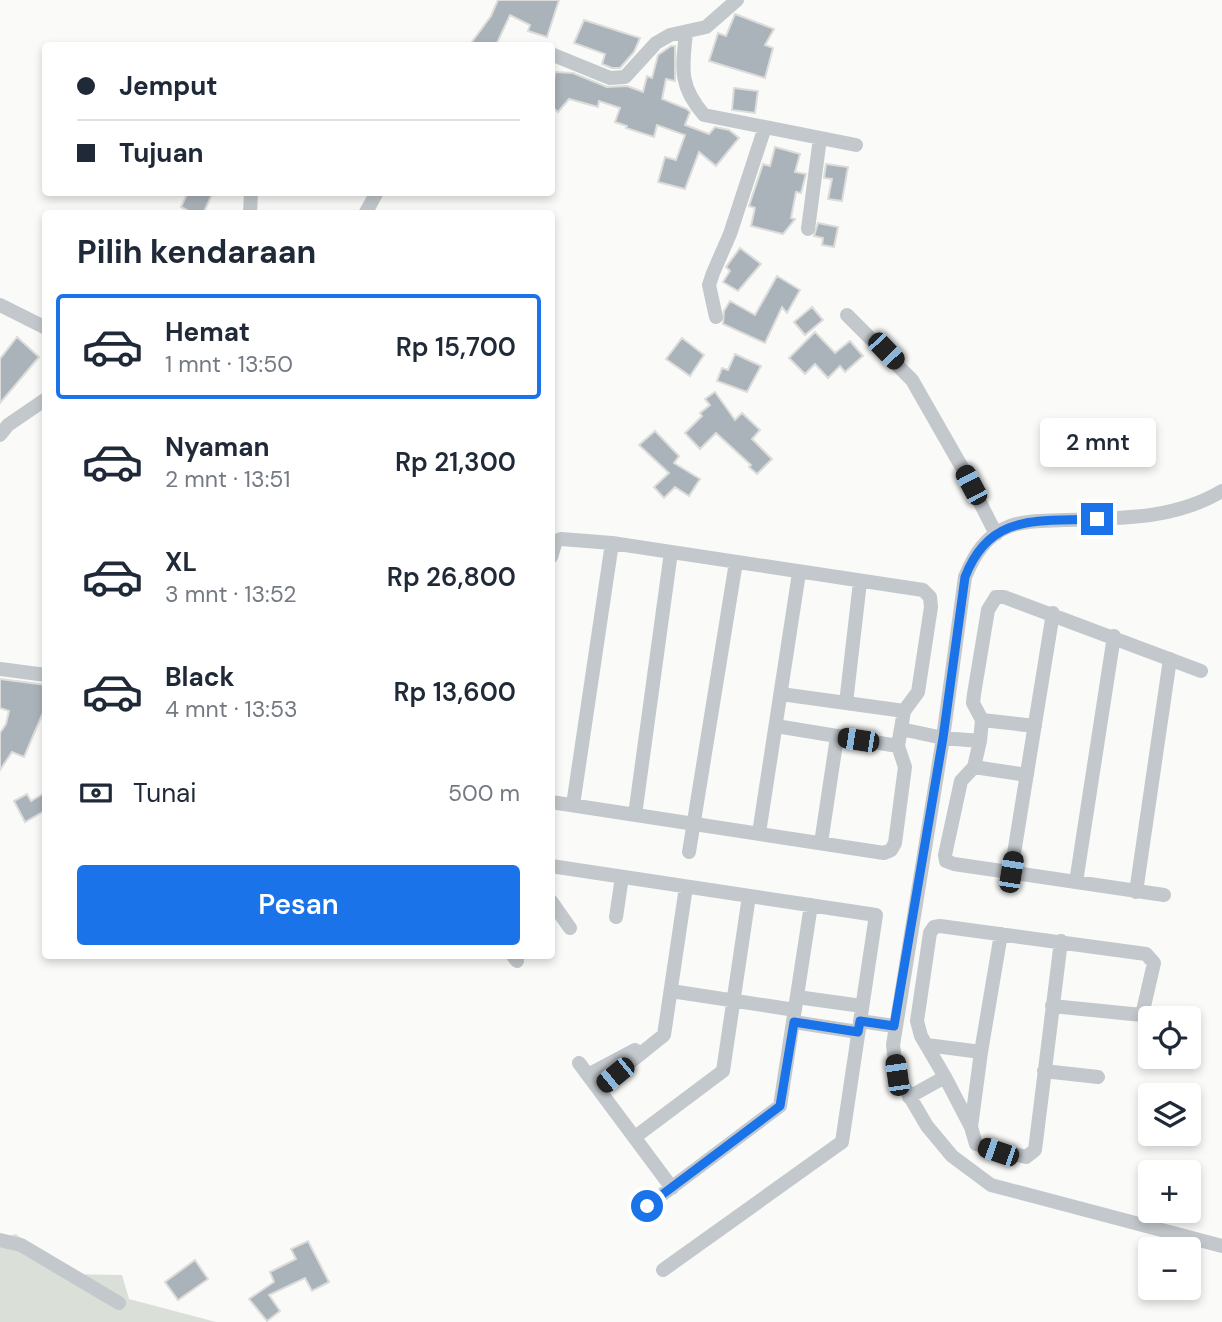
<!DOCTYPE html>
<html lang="id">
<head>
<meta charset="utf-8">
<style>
  :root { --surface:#fff; --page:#f6f6f7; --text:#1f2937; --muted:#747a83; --line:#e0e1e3; --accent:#1a73e8 }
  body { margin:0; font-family:"DM Sans",sans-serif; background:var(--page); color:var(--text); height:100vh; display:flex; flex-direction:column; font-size:26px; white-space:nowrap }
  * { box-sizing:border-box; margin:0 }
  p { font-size:23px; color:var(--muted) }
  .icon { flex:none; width:38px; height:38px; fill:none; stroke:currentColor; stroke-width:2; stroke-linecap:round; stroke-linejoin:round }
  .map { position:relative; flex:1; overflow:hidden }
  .details { position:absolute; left:42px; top:210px; width:513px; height:749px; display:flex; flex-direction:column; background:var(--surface); border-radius:7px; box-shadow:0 4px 10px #0003 }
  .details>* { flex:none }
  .guide { position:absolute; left:42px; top:42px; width:513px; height:154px; border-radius:7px; box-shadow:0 4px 10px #0003; display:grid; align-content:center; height:154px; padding:0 35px; background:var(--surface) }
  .tools { position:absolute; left:1138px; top:1006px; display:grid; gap:14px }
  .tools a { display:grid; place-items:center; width:63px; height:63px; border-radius:7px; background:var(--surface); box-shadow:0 4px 10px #0003; font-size:35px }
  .end { position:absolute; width:32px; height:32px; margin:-16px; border:9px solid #1a73e8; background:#fff; box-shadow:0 0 0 4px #fff }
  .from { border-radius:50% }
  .bubble { position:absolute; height:49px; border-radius:7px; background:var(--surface); box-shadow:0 4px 10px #0003; font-size:23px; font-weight:600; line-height:49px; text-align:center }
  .car { position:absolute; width:21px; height:42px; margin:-21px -10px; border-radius:9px; box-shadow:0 0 5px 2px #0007; background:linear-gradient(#222 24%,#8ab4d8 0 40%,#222 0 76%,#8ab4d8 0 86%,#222 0) }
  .guide b { display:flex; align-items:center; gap:24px; height:66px; font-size:26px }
  .guide b+b { border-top:2px solid var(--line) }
  .guide i { width:18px; height:18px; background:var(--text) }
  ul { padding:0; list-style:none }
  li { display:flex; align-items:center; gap:21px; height:105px; margin:0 14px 10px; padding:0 21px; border:4px solid transparent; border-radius:7px }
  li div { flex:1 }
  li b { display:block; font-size:26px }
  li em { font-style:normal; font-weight:600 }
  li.active { border-color:var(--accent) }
  li>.icon { width:63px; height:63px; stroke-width:1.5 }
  h2 { padding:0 35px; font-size:32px; line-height:84px }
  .pay { display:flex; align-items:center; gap:18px; height:77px; padding:0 35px; font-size:26px }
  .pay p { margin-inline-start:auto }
  .primary-button { display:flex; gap:14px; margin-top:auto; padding:14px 35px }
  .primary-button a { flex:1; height:80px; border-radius:7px; background:var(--accent); color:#fff; font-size:28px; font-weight:600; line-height:80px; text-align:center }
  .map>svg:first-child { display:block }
  .green { fill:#dadfd7 }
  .building { fill:#aab3b9; stroke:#dcdcda; stroke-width:2 }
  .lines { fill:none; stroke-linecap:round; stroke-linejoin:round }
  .minor { stroke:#c3c8cc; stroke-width:14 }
  .route { stroke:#1a73e8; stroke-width:9 }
</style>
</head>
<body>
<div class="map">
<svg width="1222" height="1322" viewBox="0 0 1222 1322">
  <rect width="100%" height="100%" fill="#fafaf8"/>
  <!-- green -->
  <path class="green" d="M16 1234 66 1274 122 1275 129 1299 216 1322H0V1239Z"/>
  <!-- building -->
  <path class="building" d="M498 0H559L547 37 528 31 530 25 510 15 497 43 469 46 491 16Z
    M735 14 774 29 765 45 773 48 765 78 709 61 718 33 726 36Z
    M584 20 640 38 634 52 620 68H612L602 64 605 54 574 43Z
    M671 46H675V81L666 79 662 99 687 109 690 112 685 125 709 134 715 127 729 130 739 138 716 166 699 152 685 189 658 182 665 157 676 160 685 135 657 125 654 137 626 128 627 126 615 122 620 108 599 101 598 107 569 99 558 112 551 106 555 72 573 73 607 87 627 86 643 92 647 76 652 78 658 55Z
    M734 88 758 91 755 113 732 110Z
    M775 147 800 154 795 172 806 174 801 193 796 192 791 218 795 219 783 234 751 226 755 208 749 206 763 164 770 166Z
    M826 164 848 167 842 201 828 199 832 179 824 178Z
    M188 192H213L203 214H194L181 207Z
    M818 223 838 227 834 247 822 245 823 238 814 236Z
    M740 248 761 264 738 291 723 282 730 271 726 267Z
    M777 276 800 290 787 313 782 307 765 343 723 324 724 311 730 301 755 315Z
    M812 307 823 320 805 335 794 322Z
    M815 332 835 353 850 341 863 356 845 372 840 366 828 378 815 364 805 374 789 358Z
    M17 337 39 357 0 403V359Z
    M682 338 704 355 690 376 666 359Z
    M735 354 761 366 747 392 717 381 722 368 728 370Z
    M715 392 735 420 742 413 760 430 752 439 772 459 757 474 749 467 751 465 716 433 700 449 685 433 702 416 700 413 710 405 705 399Z
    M655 431 679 456 674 463 700 479 689 496 675 487 664 498 654 487 669 473 639 445Z
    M0 679 46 685V716L42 715 24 757 12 752 0 770V733L6 724 9 711 0 708Z
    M46 792V810L25 822 14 801 27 794 31 801Z
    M308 1241 329 1282 312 1291 305 1278 269 1295 280 1311 267 1321 249 1299 274 1282 270 1272 296 1259 291 1249Z
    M195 1260 208 1279 178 1300 165 1282Z"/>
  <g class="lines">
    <!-- minor -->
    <path class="minor" d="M686 33C682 69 679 86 704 115L856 145
      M551 54 610 78 625 77 656 43 670 35 706 27 737 0
      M250 214 251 192
      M365 214 377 192
      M808 229 820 138
      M0 305 46 328
      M847 315 912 380 964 471 996 534
      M716 317 709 285 713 273 730 234 765 127
      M0 435 8 425 46 399
      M1222 491C1174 520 1118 518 1064 520 1046 521 1027 520 1010 526 986 535 974 555 965 577L943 738 893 1045 897 1075 927 1126 952 1156 991 1185 1222 1246
      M551 557 556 541 561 539 612 543 923 590 930 597 931 607 918 692 904 711 898 746 905 767 895 843 891 850 884 853 551 802
      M0 669 46 675
      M781 694 904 711
      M846 703 860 582
      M982 720 1035 726
      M776 726 898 746
      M901 729 943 738 980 741
      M974 767 1027 775
      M573 805 612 543
      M635 815 671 552
      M759 833 799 573
      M821 843 837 737
      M689 852 736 562
      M551 866 876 915 842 1142 663 1270
      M1011 872 1053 613
      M1076 882 1114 636
      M1136 892 1170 659
      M1164 895 954 864 946 861 945 855 961 781 974 767 980 741 982 720 973 703 974 694 988 610 996 597H1004L1201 671
      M551 901 570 928
      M616 917 622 877
      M513 956 517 961
      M671 991 795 1010
      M797 997 862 1006
      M1052 1006 1142 1015 1154 963 1146 954 940 926 934 927 930 933 917 1021 921 1036 945 1077 971 1127 976 1144 1026 1157 1035 1150 1061 941
      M860 1021 894 1026
      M794 1022 858 1032
      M927 1045 981 1052 1001 934
      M579 1063 672 1188
      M1044 1071 1098 1077
      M588 1075 635 1050
      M598 1088 664 1035 686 887
      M909 1097 945 1077
      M971 1127 981 1052
      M635 1137 723 1071 749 896
      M647 1206 780 1106 811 905
      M0 1240 21 1245 119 1303"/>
  </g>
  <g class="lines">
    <!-- route -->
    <path class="route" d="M647 1206 780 1106 794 1022 858 1032 860 1021 894 1026 943 738 965 577C990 512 1038 522 1097 519"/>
  </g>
</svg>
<div class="tools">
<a><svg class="icon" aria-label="locate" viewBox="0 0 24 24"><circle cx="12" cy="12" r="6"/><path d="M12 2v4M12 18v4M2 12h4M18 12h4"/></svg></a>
<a><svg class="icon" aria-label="layers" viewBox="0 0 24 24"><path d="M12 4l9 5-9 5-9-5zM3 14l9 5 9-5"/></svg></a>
<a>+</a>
<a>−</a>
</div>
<i class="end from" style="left:647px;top:1206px"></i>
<i class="end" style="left:1097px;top:519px"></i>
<div class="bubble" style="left:1040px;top:418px;width:116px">2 mnt</div>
<i class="car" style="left:886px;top:351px;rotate:136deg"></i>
<i class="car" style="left:971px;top:485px;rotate:332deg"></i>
<i class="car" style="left:858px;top:740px;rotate:279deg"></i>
<i class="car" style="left:1011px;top:872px;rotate:9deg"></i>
<i class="car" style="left:615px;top:1075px;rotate:231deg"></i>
<i class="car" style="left:897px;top:1075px;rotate:352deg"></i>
<i class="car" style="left:998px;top:1152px;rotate:289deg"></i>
<div class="guide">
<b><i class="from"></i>Jemput</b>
<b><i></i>Tujuan</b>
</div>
<section class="details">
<h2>Pilih kendaraan</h2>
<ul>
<li class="active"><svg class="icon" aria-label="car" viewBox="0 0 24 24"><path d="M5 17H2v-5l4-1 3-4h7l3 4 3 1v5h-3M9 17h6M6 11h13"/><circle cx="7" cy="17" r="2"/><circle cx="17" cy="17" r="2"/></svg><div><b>Hemat</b><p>1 mnt · 13:50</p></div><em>Rp 15,700</em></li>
<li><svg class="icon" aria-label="car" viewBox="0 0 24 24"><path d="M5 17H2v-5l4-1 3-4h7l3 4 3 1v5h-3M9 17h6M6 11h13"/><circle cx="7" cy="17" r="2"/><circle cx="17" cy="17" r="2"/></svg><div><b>Nyaman</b><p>2 mnt · 13:51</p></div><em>Rp 21,300</em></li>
<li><svg class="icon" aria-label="car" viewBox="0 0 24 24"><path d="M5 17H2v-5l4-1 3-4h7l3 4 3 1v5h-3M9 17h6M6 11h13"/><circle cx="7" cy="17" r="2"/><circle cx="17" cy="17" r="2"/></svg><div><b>XL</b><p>3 mnt · 13:52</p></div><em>Rp 26,800</em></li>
<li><svg class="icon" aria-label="car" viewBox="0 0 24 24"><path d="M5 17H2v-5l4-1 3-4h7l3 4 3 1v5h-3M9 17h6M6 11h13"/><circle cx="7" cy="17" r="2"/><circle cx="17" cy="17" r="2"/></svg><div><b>Black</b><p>4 mnt · 13:53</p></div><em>Rp 13,600</em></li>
</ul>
<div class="pay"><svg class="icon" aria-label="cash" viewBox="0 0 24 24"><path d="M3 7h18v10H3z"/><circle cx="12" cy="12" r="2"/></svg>Tunai<p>500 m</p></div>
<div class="primary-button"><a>Pesan</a></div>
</section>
</div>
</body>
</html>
